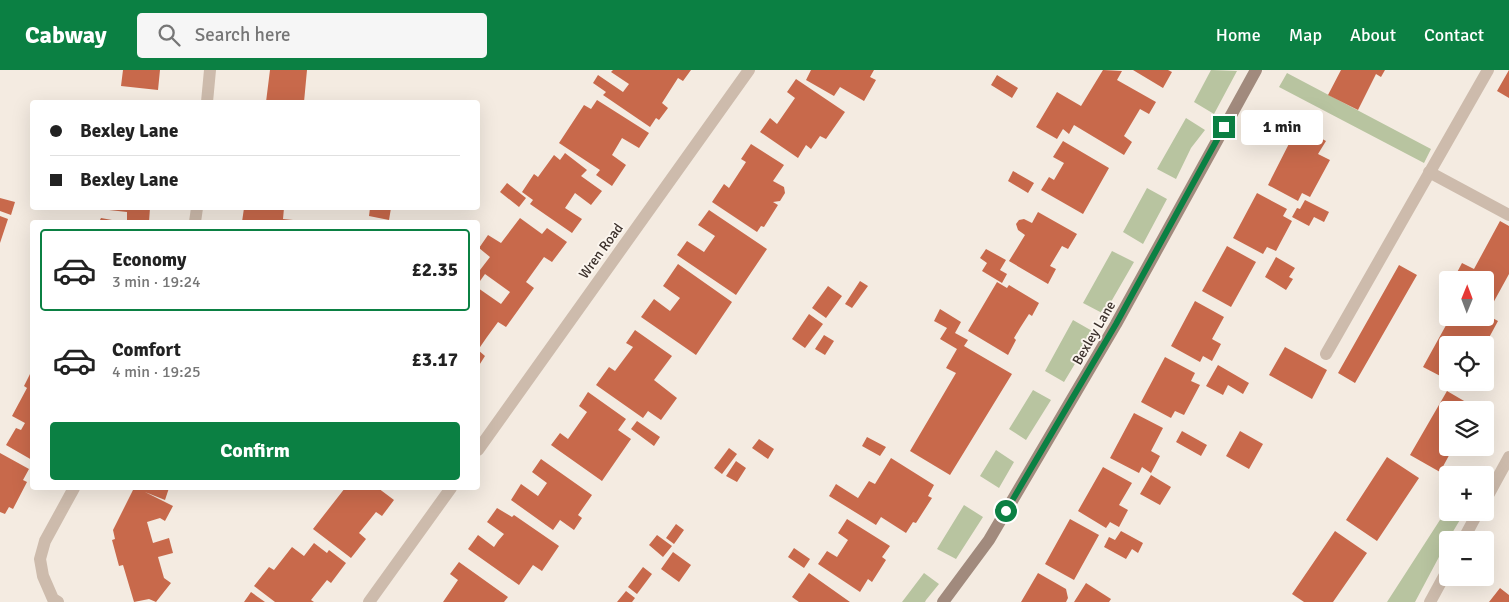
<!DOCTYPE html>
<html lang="en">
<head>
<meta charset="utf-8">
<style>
  :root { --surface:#fff; --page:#f6f6f6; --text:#222; --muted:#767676; --line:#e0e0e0; --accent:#0b8043 }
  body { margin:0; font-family:Signika,sans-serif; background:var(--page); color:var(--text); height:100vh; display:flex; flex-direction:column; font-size:19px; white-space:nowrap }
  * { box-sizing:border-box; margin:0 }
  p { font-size:16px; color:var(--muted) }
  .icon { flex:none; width:28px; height:28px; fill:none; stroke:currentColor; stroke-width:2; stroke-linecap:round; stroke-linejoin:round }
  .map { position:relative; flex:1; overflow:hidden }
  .side { position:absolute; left:30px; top:150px; width:450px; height:270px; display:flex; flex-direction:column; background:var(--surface); border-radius:5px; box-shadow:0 5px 20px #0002 }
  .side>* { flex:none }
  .guide { position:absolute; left:30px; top:30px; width:450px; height:110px; border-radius:5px; box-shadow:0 5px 20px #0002; display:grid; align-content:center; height:110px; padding:0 20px; background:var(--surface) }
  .needle { width:32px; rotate:1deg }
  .controls { position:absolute; left:1439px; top:201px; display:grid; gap:10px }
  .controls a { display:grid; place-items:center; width:55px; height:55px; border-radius:5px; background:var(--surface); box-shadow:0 5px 20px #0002; font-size:25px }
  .end { position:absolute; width:22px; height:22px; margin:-11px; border:6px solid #0b8043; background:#fff; box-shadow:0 0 0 2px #fff }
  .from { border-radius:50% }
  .bubble { position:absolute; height:35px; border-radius:5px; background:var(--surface); box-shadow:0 5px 20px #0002; font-size:16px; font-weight:800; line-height:35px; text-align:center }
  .guide b { display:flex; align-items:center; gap:18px; height:48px; font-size:19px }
  .guide b+b { border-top:1px solid var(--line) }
  .guide i { width:12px; height:12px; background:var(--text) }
  ul { padding:9px 0 0; list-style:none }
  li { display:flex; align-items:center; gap:15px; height:82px; margin:0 10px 8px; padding:0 10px; border:2px solid transparent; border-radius:5px }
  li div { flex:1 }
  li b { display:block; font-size:19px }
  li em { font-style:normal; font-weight:800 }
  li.current { border-color:var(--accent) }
  li>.icon { width:45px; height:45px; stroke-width:1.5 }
  .action { display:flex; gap:10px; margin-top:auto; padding:10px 20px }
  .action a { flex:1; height:58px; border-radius:5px; background:var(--accent); color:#fff; font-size:20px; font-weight:800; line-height:58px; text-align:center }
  header { display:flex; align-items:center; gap:30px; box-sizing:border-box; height:70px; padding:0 25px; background:var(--accent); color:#fff }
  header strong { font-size:24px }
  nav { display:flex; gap:28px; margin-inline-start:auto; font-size:18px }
  .search { width:350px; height:45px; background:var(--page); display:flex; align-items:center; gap:12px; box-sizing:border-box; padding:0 18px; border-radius:5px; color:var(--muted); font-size:19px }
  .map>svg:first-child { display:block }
  .green { fill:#b8c4a0 }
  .building { fill:#c8694b }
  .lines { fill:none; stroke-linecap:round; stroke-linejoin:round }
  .lane { stroke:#cdbbac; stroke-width:12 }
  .street { stroke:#cdbbac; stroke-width:12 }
  .secondary { stroke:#a18a7d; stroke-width:12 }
  .route { stroke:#0b8043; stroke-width:6 }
  .labels { text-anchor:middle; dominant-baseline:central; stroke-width:4; stroke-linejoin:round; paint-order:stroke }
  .street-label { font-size:14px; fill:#3b302b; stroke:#fbf5ee }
</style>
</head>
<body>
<header>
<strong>Cabway</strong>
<div class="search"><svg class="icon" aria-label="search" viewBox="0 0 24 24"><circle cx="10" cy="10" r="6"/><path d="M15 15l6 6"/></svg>Search here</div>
<nav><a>Home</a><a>Map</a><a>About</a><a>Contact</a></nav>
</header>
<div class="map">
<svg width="1509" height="532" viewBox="0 0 1509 532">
  <rect width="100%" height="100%" fill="#f4ebe1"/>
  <!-- green -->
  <path class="green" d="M1211 0 1237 1 1214 44 1194 32Z
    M1287 3 1431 79 1424 93 1279 17Z
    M1186 48 1205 60 1191 78 1176 109 1157 99Z
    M1147 118 1167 129 1143 174 1123 162Z
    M1112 181 1134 192 1104 244 1083 233Z
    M1073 250 1094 262 1064 312 1045 301Z
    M1033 320 1051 330 1026 370 1009 359Z
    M996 380 1014 392 999 418 980 406Z
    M964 435 983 447 956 489 937 479Z
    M1447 439 1448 442 1464 443 1448 470 1415 532H1387Z
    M924 503 939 514 926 530 925 532H902Z"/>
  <!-- building -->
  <path class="building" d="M123 0H160L158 20 121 16Z
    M270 0H307L304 32H266Z
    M613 0H691L683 11 678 8 662 33 668 38 659 50 656 48 650 57 603 25 606 22 593 13 598 5 623 22 629 14 611 2Z
    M811 0H874L870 7 876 10 864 31 840 17 834 26 806 10Z
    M1103 0 1122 1 1117 10 1156 32 1149 44 1140 39 1124 66 1132 72 1124 85 1074 55 1069 64 1063 59 1057 69 1036 57 1057 22 1081 36Z
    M1133 0H1168L1172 2 1163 18Z
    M1341 0H1385L1381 7 1376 4 1358 40 1328 25Z
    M1509 0V28L1497 21Z
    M997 5 1018 18 1012 28 991 15Z
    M796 9 845 42 826 69 820 66 811 79 806 75 798 88 760 62 770 48 777 54 795 28 787 22Z
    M597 30 649 63 639 78 622 68 612 85 626 95 612 116 596 105 600 100 559 73 584 35 591 39Z
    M1298 56 1326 71 1318 84 1330 90 1310 127 1302 123 1298 131 1268 115Z
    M1063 71 1109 98 1083 144 1041 120 1049 107 1054 110 1064 93 1053 87Z
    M751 74 784 95 773 111 784 117 785 123 780 131 773 132 778 135 764 157 761 156 757 162 712 132 724 114 729 118 746 92 741 89Z
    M565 83 587 100 581 106 602 121 591 135 575 123 565 138 582 149 572 163 530 134 533 130 522 122 534 104 538 107 554 85 560 90Z
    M1013 101 1034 113 1028 123 1008 111Z
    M507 113 526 128 519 137 500 122Z
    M1257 123 1287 139 1283 146 1292 151 1276 181 1267 177 1263 184 1233 168Z
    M0 128 15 132 11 145 0 141Z
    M1305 130 1329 142 1324 152 1314 147 1309 156 1292 147 1297 138 1300 139Z
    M109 138H150L149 152H127V142L109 140Z
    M244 138H284L283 149 293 150V152H242Z
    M370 138H391L389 150 369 146Z
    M709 140 767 179 736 225 677 185 687 171 704 182 715 166 698 155Z
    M1038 142 1077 164 1068 179 1062 176 1050 196 1056 199 1048 214 1009 191 1025 165 1018 160 1016 154 1019 150 1024 149 1032 153Z
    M0 146 8 149 0 173Z
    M101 148 123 152H99Z
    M520 148 542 164 547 158 567 172 552 192 544 187 526 212 534 218 506 257 498 252 487 267 478 280 485 286 478 297V218L501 234 510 222 485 204 480 211 478 209V198L480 200 490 187 479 178 488 165 501 173Z
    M1500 151 1509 156V204L1492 235 1485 232V210H1453L1462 193 1474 199Z
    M1227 176 1256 192 1231 237 1202 221Z
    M986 179 1006 190 1000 200 1007 204 1002 213 982 201 987 193 980 188Z
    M1276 187 1295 198 1289 207 1293 209 1286 220 1265 207Z
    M678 194 732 232 696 285 641 247 654 229 670 241 680 228 663 216Z
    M1399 195 1417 205 1355 313 1338 303Z
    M860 211 868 216 852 238 845 234Z
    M997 212 1007 218 1009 215 1039 233 1032 246 1029 244 1020 258 1014 268 1016 270 1008 285 968 261Z
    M828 216 842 226 826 248 812 238Z
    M1195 231 1224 247 1212 269 1221 274 1212 291 1203 286 1200 292 1171 276Z
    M940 239 961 252 955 263 968 270 964 276 1012 304 950 405 910 381 956 303 946 298 957 279 940 269 947 258 934 251Z
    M809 244 823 254 805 278 792 269Z
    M1485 244 1498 251 1485 275H1448V310L1423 297 1450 248H1485Z
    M635 260 672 286 654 310 677 328 661 350 648 341 643 348 596 315 609 297 615 301 633 277 626 273Z
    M824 265 834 271 825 285 815 279Z
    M1285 277 1327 300 1312 329 1269 305Z
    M1165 287 1195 303 1191 311 1200 315 1184 345 1175 341 1171 348 1141 332Z
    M1218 295 1249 313 1243 324 1228 315 1223 325 1206 316Z
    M32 300V390L6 375 16 358 21 360 25 353 12 346 27 318 24 316Z
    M1451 312H1464L1461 318Z
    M1447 321 1471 335 1468 340H1448V378H1453L1440 402 1410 385Z
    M588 322 626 349 618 360 631 369 602 411 551 375 560 363 568 369 587 342 579 336Z
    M1134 343 1163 358 1151 381 1160 386 1151 403 1142 397 1139 403 1110 388Z
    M637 351 660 367 654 376 631 359Z
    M1182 361 1207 375 1201 386 1176 372Z
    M1240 361 1263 374 1249 399 1226 386Z
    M867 367 886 377 880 386 862 376Z
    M759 369 774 379 768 389 752 378Z
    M729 378 737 384 722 404 714 398Z
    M0 383 29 399 23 410 27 412 13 439 9 437 5 444 0 442Z
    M1387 387 1419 408 1377 471 1346 450Z
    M891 388 934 415 928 426 932 428 916 453 913 452 906 463 881 447 876 455 829 426 836 414 858 428 869 411 875 414Z
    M541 389 592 425 578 445 582 448 574 460 560 450 553 460 511 430 521 414 538 426 547 413 532 402Z
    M736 391 746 398 737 412 726 406Z
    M1103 397 1132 413 1119 435 1128 440 1119 457 1110 452 1106 458 1078 441Z
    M1151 405 1171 417 1160 435 1140 424Z
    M134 418H169L165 430 145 422 173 436 165 451 160 448 147 452 153 473 169 468 173 483 158 487 164 508 171 513 156 532 149 529 134 532 123 495 119 496 112 470 115 469 113 460Z
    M345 418H378L394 430 382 446 376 442 359 463 366 469 351 488 313 459Z
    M497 438 512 447 514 445 559 476 542 501 533 495 519 515 468 479 478 465 494 477 498 471 504 464 487 452Z
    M847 449 890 476 882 487 886 490 872 512 868 509 860 522 818 494 827 481 837 487 848 470 838 463Z
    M1070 449 1099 465 1074 510 1045 494Z
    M676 454 684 460 674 474 666 468Z
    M1121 461 1143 473 1138 483 1132 479 1126 489 1104 477 1109 467 1115 470Z
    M1335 461 1367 483 1333 532H1304L1292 524Z
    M657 465 672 476 663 487 649 475Z
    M314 473 327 483 329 480 346 493 331 513 327 510 311 530 314 532H275L254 516 269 497 274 500 292 477 304 486Z
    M794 478 810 489 804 498 788 487Z
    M673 482 691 495 679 512 661 499Z
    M459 492 508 527 504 532H443L458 510 450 504Z
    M643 497 652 504 637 524 628 517Z
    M809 503 850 532H799L792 527Z
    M1038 503 1066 519 1068 528 1066 532H1021Z
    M1086 513 1111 529 1109 532H1074Z
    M1500 518 1509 525V532H1489Z
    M626 521 635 528 632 532H617Z
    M251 522 265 532H244Z"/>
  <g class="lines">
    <!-- lane -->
    <path class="lane" d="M1429 102 1509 145
      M1326 284 1488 0"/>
    <!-- street -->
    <path class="street" d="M207 32 210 0
      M195 152 197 138
      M478 380 749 0
      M1485 431 1509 387
      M1463 470 1478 442
      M58 532 53 529 43 506 40 489 45 471 74 418
      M369 532 451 418
      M1430 532 1448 499"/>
    <!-- secondary -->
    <path class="secondary" d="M943 532 989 470 1116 254 1256 0"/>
  </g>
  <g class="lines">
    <!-- route -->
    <path class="route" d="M1006 441 1116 254 1224 57"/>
  </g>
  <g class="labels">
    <!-- street labels -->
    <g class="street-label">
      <text transform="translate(601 181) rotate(-54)">Wren Road</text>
      <text transform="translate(1094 263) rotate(-60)">Bexley Lane</text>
    </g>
  </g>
</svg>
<div class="controls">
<a><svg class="needle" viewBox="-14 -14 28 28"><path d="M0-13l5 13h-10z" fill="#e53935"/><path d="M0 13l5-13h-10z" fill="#767676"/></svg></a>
<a><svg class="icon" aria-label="locate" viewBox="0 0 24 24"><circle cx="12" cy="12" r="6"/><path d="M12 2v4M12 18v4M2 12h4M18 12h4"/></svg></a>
<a><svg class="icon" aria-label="layers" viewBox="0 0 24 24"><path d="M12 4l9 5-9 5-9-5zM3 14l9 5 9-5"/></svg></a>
<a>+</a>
<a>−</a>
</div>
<i class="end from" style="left:1006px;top:441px"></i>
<i class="end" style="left:1224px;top:57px"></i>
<div class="bubble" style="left:1241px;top:40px;width:82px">1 min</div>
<div class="guide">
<b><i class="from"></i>Bexley Lane</b>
<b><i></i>Bexley Lane</b>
</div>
<section class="side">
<ul>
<li class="current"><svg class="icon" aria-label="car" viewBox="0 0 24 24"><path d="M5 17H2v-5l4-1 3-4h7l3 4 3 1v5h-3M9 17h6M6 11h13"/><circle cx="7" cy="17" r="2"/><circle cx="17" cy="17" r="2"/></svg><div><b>Economy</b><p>3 min · 19:24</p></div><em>£2.35</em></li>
<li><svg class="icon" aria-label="car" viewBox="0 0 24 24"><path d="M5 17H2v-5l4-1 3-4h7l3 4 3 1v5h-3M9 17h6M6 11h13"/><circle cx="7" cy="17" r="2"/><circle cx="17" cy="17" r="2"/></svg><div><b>Comfort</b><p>4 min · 19:25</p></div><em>£3.17</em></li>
</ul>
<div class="action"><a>Confirm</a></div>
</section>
</div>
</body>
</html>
